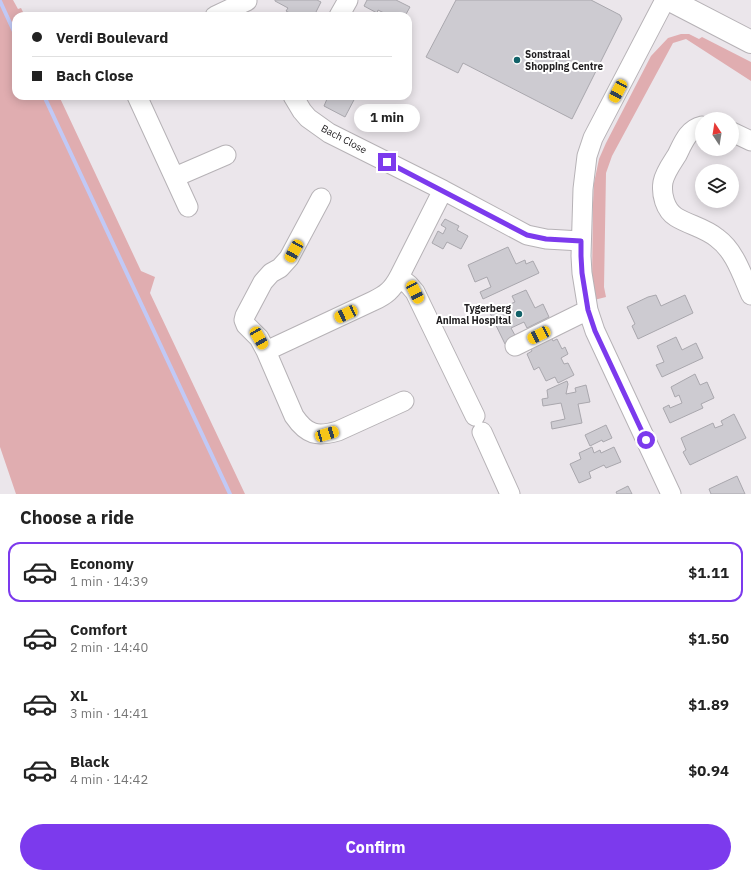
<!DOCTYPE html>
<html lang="en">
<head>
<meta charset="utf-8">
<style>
  :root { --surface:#fff; --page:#f6f6f6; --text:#222; --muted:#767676; --line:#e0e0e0; --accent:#7c3aed }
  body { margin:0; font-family:"IBM Plex Sans",sans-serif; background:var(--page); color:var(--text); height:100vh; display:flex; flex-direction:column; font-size:15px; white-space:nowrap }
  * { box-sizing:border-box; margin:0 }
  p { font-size:13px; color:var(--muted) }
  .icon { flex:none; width:22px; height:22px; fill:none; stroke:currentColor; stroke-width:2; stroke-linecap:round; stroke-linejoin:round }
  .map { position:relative; height:494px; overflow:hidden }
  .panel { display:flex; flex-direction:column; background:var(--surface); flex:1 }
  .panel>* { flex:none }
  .top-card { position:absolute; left:12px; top:12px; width:400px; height:88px; border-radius:12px; box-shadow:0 2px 10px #0003; display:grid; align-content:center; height:88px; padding:0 20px; background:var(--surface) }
  .needle { width:26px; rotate:348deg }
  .controls { position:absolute; left:695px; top:112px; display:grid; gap:8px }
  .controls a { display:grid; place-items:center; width:44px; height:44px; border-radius:50%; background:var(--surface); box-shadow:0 2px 10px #0003; font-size:20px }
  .end { position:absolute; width:18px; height:18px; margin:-9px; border:5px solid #7c3aed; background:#fff; box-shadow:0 0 0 2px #fff }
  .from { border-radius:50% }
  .bubble { position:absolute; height:28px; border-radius:14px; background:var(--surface); box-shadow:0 2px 10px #0003; font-size:13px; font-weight:700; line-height:28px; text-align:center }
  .car { position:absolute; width:12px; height:24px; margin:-12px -6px; border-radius:5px; box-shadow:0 0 3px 1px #0007; background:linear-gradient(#f5c518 24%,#345 0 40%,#f5c518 0 76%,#345 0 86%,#f5c518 0) }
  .top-card b { display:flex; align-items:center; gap:14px; height:38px; font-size:15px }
  .top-card b+b { border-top:1px solid var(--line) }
  .top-card i { width:10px; height:10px; background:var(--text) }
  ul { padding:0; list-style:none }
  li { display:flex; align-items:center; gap:12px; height:60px; margin:0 8px 6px; padding:0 12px; border:2px solid transparent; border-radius:12px }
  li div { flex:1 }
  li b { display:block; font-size:15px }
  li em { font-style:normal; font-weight:700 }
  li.on { border-color:var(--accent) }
  li>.icon { width:36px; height:36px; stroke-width:1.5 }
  h2 { padding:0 20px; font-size:18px; line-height:48px }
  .action { display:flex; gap:8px; margin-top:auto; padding:8px 20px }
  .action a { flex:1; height:46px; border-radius:24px; background:var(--accent); color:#fff; font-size:16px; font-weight:700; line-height:46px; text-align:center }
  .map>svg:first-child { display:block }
  .green { fill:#e0adb0 }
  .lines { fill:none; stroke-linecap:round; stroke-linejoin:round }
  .stream { stroke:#c1c9f6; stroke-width:4 }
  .building { fill:#cdcbd1; stroke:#a9a7ad }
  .minor-casing { stroke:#b6b2b6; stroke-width:21 }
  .major-casing { stroke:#b6b2b6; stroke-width:24 }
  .minor { stroke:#fff; stroke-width:19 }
  .major { stroke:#fff; stroke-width:22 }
  .route { stroke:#7c3aed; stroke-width:5 }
  .poi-dot { fill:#126269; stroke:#fff; stroke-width:1.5 }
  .labels { text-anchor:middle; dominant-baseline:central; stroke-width:4; stroke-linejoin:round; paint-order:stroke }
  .poi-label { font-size:10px; font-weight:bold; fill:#232123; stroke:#fff; text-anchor:start }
  .street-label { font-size:10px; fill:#232123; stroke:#fff }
</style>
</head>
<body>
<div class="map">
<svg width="751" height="494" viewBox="0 0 751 494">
  <rect width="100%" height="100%" fill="#ebe6eb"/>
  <!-- green -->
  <path class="green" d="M0 0H13L18 9 21 8 25 16H16V96H59L141 271 155 277 150 293 245 494H16L0 447Z
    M681 34H689L699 39 702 37 751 62V81L686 39 673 43 612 156 606 173 604 287 606 297 594 300 592 285 593 203 594 183 599 159 606 143 651 56 668 38Z"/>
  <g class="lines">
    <!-- stream -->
    <path class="stream" d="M0 1 16 36
      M44 96 230 494"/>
  </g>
  <!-- building -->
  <path class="building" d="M275 0H317L321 2 314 16H295L286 11 288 8 275 1Z
    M367 0H396L410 7 405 16H390L378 10 377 13 364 6Z
    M456 0H591L620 15 622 19 572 119 463 63 458 73 426 57Z
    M323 96H356L345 117 324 106 327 99Z
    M445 219 459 226 457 230 468 236 461 249 447 242 443 249 432 243 438 231 443 234 446 228 441 225Z
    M508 247 516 264 525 260 526 264 533 261 539 273 483 299 480 292 491 287 487 277 475 282 468 265Z
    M526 290 535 308 543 304 549 317 527 328 524 322 511 328 517 339 505 344 489 311 498 307 499 309 515 302 512 296Z
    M656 295 661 306 685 295 693 313 638 339 632 326 635 324 627 307 648 297Z
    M550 335 553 341 557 339 562 349 565 347 568 354 561 358 564 364 568 363 574 375 558 383 555 377 546 381 539 367 534 370 527 354 532 351 529 345Z
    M676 337 682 350 696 343 703 358 662 377 656 365 664 362 657 346Z
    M695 374 700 385 707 382 714 398 701 404 703 408 670 423 663 408 669 405 670 408 682 403 679 395 675 397 671 387Z
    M567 381 568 384 566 394 576 392 575 388 586 385 590 402 578 404 582 423 552 429 551 422 565 419 561 403 543 406 542 399 548 398 547 390Z
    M734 414 746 438 690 465 683 452 686 450 681 438 713 423 715 428 723 425 721 421Z
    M606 425 612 438 603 442 602 440 590 446 585 435Z
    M592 447 594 453 600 450 601 453 614 447 621 462 606 468 604 465 589 472 591 478 579 483 570 464 581 459 579 453Z
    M737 476 745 494H711L709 489Z
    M628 486 632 494H617L616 492Z"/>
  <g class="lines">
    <defs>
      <path id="minor" d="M665 0 593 138 587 156 583 189 581 256 582 273 588 310 595 331 671 494
        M215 16 247 1
        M339 16 348 0
        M137 96 188 207
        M293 96 302 111 308 118 329 133 443 190 527 235 546 239 581 241
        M702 126C688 129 683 143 677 155 672 163 665 172 663 182 661 194 665 210 676 217 689 225 705 228 717 238 735 251 742 275 751 295
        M732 132 751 141
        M175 177 226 155
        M321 198 289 258 280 268 271 273 263 282 245 316 244 320 246 325 259 338 266 351 294 416C307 435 317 437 338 431L404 401
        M399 277 409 285 415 292 475 416
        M515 346 588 310
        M266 351 373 301C386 295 392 290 399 277L443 190
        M482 432 510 494"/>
      <path id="major" d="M670 0 751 42"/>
    </defs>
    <!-- minor casing -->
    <use href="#minor" class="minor-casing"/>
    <!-- major casing -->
    <use href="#major" class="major-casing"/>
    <!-- minor -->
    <use href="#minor" class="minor"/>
    <!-- major -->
    <use href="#major" class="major"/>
  </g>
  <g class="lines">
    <!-- route -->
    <path class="route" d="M387 162 527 235 546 239 581 241V256L582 273 588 310 595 331 646 440"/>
  </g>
  <!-- markers -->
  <g class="poi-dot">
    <circle cx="517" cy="60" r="4"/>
    <circle cx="519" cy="314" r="4"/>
  </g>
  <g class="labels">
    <!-- poi labels -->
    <g class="poi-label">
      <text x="525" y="54">Sonstraal<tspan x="525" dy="12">Shopping Centre</tspan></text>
      <text x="511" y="308" text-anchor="end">Tygerberg<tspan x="511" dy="12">Animal Hospital</tspan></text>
    </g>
    <!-- street labels -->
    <g class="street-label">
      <text transform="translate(344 139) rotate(28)">Bach Close</text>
    </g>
  </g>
</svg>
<div class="controls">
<a><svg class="needle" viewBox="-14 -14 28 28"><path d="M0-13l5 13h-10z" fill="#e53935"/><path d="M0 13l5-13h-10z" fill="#767676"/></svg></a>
<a><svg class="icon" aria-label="layers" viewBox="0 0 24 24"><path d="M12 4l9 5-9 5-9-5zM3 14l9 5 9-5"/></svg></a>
</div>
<i class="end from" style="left:646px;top:440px"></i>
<i class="end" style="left:387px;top:162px"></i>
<div class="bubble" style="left:354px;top:104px;width:66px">1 min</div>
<i class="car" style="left:618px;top:91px;rotate:208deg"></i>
<i class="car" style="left:294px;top:251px;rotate:209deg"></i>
<i class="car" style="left:415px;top:292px;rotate:153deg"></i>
<i class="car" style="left:346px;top:314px;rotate:245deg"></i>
<i class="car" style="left:539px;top:335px;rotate:244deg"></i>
<i class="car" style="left:259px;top:338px;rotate:150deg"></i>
<i class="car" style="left:327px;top:434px;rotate:74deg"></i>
<div class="top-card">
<b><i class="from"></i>Verdi Boulevard</b>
<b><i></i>Bach Close</b>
</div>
</div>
<section class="panel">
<h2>Choose a ride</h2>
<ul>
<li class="on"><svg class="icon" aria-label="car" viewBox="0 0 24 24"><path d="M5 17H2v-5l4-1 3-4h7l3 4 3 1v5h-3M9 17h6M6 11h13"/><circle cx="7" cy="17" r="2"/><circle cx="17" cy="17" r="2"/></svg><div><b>Economy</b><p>1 min · 14:39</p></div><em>$1.11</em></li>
<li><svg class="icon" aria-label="car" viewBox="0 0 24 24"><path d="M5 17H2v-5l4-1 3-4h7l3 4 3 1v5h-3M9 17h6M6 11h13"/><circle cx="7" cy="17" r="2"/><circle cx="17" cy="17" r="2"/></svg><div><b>Comfort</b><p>2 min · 14:40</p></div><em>$1.50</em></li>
<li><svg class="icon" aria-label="car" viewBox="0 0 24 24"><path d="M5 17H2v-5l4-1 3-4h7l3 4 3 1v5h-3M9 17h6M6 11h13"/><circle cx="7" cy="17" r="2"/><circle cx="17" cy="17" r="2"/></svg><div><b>XL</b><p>3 min · 14:41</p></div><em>$1.89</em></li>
<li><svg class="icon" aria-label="car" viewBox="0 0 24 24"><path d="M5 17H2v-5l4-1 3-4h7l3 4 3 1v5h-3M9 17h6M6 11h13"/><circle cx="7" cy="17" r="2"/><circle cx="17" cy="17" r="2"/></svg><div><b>Black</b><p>4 min · 14:42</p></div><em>$0.94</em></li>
</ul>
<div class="action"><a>Confirm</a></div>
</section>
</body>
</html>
